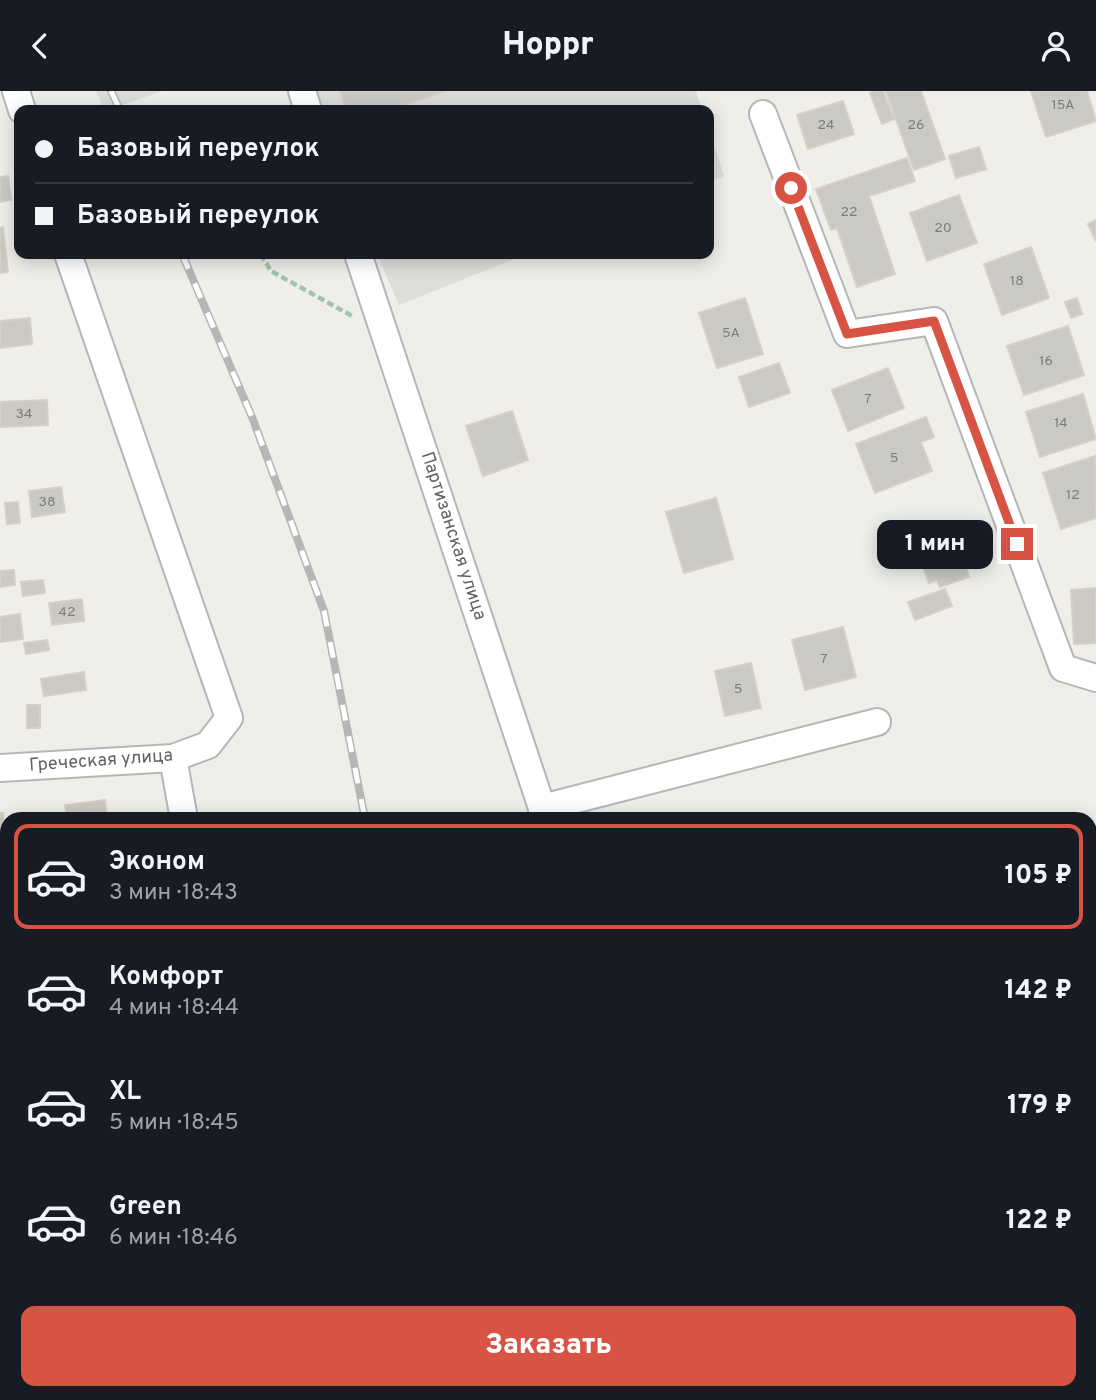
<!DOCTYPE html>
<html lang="ru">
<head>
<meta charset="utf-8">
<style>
  :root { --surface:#171b24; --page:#20242c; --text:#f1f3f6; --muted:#9ea1a6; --line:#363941; --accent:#d75445 }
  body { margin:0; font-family:Overpass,sans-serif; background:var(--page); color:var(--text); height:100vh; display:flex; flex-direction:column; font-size:26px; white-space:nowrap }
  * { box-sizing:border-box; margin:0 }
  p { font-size:23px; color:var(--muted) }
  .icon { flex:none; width:38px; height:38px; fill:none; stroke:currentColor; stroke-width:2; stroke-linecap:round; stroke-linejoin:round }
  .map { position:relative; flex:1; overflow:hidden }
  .details { position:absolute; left:0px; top:721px; width:1097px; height:588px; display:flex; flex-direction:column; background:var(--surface); border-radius:21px 21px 0 0; box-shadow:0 4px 18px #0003 }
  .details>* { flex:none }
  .hud { position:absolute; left:14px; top:14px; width:700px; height:154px; border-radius:14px; box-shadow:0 4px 18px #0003; display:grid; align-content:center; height:154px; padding:0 21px; background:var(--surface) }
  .end { position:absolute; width:32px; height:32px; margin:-16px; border:9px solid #d75445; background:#fff; box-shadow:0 0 0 4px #fff }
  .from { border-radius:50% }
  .bubble { position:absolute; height:49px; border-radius:14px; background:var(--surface); box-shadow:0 4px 18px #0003; font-size:23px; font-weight:800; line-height:49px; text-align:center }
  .hud b { display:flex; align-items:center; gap:24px; height:66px; font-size:26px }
  .hud b+b { border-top:2px solid var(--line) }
  .hud i { width:18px; height:18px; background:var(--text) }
  ul { padding:12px 0 0; list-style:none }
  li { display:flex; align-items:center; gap:21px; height:105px; margin:0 14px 10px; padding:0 7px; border:4px solid transparent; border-radius:14px }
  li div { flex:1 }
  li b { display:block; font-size:26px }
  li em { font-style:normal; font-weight:800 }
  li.current { border-color:var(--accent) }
  li>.icon { width:63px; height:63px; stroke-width:1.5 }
  .primary-button { display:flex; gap:14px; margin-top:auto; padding:14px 21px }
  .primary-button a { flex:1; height:80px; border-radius:14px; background:var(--accent); color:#fff; font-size:28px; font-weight:800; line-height:80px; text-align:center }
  header { display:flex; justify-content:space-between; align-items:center; height:91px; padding:0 21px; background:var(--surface); font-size:32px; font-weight:800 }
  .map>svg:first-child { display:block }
  .industrial { fill:#deddd9 }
  .building { fill:#cbc9c4; stroke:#d3d0c6; stroke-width:2 }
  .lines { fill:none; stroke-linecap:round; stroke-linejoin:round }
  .minor-casing { stroke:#b4b7ba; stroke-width:30 }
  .path { stroke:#a0c4ac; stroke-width:4.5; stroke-dasharray:7 3.5; stroke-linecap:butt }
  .minor { stroke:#fff; stroke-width:26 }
  .rail-casing { stroke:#b5b6b6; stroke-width:8 }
  .rail { stroke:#fff; stroke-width:5; stroke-dasharray:16; stroke-linecap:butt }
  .route { stroke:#d75445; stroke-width:9 }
  .labels { text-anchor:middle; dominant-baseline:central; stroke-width:6; stroke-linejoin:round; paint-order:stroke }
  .number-label { font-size:14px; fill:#7a7c7e }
  .street-label { font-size:18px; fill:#5f6266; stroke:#fff }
</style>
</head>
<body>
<header><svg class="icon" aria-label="back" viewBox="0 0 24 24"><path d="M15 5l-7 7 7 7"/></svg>Hoppr<svg class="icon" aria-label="person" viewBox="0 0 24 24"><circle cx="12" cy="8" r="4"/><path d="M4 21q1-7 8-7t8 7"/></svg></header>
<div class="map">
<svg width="1096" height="1309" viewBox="0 0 1096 1309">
  <rect width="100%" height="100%" fill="#efeee8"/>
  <!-- industrial -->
  <path class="industrial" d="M96 0H163L108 19H104Z
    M309 0H696L702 19H317Z
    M709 38 724 85 709 91Z
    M377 163H527L399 214Z"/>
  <!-- building -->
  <path class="building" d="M340 0H446L387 19H347Z
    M875 0H883L894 28 882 33 870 2Z
    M886 0H921L945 68 914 79Z
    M1031 0H1087L1096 30 1046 46Z
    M843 10 854 43 808 58 797 24Z
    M979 56 986 78 956 87 949 65Z
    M907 67 915 90 869 105 895 183 857 196 837 137 831 139 816 98Z
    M8 85 11 109 0 111V86Z
    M959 104 977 152 927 170 910 122Z
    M1096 129V150L1088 133Z
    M3 136 8 181 0 182V137Z
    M1031 156 1049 207 1002 224 984 173Z
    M745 207 763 263 717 277 699 222Z
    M1077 207 1082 223 1071 227 1065 211Z
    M30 227 32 253 0 257V230Z
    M1068 235 1084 284 1024 304 1007 255Z
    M779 272 790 302 749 316 739 286Z
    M888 277 904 317 848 340 832 299Z
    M1083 303 1096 348 1040 366 1026 321Z
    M47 309 48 334 0 336V311Z
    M512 320 528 369 483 385 466 335Z
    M926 326 934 346 921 351 932 380 875 402 856 353Z
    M1095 365 1096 427 1061 438 1043 382Z
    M61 396 65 421 32 426 29 400Z
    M716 407 733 468 684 482 666 421Z
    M18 411 20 432 7 433 5 412Z
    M956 450 969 486 940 496 937 489 929 492 918 463Z
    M14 479 15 494 0 496V480Z
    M43 489 45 502 23 505 21 491Z
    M1096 497V552L1074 553 1071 499Z
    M945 498 952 515 915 529 908 511Z
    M82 508 84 530 52 534 49 512Z
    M20 523 23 548 0 551V526Z
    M843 536 856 586 805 599 792 549Z
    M47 549 49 559 26 563 24 552Z
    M751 572 761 617 725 625 715 580Z
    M84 581 86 599 44 605 41 588Z
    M27 614H40V637H27Z
    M105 709 107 728H67L65 714Z
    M0 722H3L5 752H0Z
    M1090 934 1096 976V1031L1090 1032Z
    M3 1224H7V1272H5Z
    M712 1302H815L818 1309H695Z"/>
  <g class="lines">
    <defs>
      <path id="minor" d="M16 0 22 19
        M302 0 308 19
        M763 23 847 243 934 230 1063 577 1096 587
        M358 163 542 717V728
        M173 667 184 728
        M0 677 173 667 208 654 229 627 68 163
        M542 717 877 631
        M0 1306 28 1309
        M164 1309 257 1305
        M531 1309V1302"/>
    </defs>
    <!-- minor casing -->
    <use href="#minor" class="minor-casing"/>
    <!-- path -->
    <path class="path" d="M261 163 271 180 354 226"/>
    <!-- minor -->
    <use href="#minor" class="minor"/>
    <defs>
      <path id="rail" d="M111 0 120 19
        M182 163 252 326 324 520 365 728
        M386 1309V1302"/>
    </defs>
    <!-- rail casing -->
    <use href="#rail" class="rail-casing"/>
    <!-- rail -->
    <use href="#rail" class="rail"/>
  </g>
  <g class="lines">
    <!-- route -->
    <path class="route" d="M791 97 847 243 934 230 1017 453"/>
  </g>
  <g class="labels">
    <!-- number labels -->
    <g class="number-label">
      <text x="1063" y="14">15А</text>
      <text x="826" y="34">24</text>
      <text x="916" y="34">26</text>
      <text x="849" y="121">22</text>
      <text x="943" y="137">20</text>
      <text x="1017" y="190">18</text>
      <text x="731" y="242">5А</text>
      <text x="1046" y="270">16</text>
      <text x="868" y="308">7</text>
      <text x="24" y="323">34</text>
      <text x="1061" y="332">14</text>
      <text x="894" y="367">5</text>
      <text x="1073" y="404">12</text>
      <text x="47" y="411">38</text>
      <text x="67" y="521">42</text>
      <text x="824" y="568">7</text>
      <text x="738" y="598">5</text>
    </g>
    <!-- street labels -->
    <g class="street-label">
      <text transform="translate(453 445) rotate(72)">Партизанская улица</text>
      <text transform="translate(101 670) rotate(-4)">Греческая улица</text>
    </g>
  </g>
</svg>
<i class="end from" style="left:791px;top:97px"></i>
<i class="end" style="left:1017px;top:453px"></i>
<div class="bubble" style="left:877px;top:429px;width:116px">1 мин</div>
<div class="hud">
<b><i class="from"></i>Базовый переулок</b>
<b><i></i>Базовый переулок</b>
</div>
<section class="details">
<ul>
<li class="current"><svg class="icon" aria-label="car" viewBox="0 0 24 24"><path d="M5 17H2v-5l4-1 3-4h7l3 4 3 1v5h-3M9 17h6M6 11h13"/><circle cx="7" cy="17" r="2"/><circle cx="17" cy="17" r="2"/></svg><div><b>Эконом</b><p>3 мин · 18:43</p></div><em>105 ₽</em></li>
<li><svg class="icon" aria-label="car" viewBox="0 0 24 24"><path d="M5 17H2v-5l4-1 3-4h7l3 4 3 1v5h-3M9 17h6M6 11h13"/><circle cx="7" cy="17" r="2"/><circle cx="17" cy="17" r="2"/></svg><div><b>Комфорт</b><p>4 мин · 18:44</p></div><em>142 ₽</em></li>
<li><svg class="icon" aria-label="car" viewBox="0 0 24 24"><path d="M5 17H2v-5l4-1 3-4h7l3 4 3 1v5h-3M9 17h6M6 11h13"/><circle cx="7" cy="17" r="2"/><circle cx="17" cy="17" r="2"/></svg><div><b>XL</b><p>5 мин · 18:45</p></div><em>179 ₽</em></li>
<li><svg class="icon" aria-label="car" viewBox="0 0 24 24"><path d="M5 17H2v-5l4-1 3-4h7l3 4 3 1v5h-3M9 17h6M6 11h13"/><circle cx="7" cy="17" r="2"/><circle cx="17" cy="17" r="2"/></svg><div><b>Green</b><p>6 мин · 18:46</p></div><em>122 ₽</em></li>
</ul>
<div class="primary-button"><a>Заказать</a></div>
</section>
</div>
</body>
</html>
